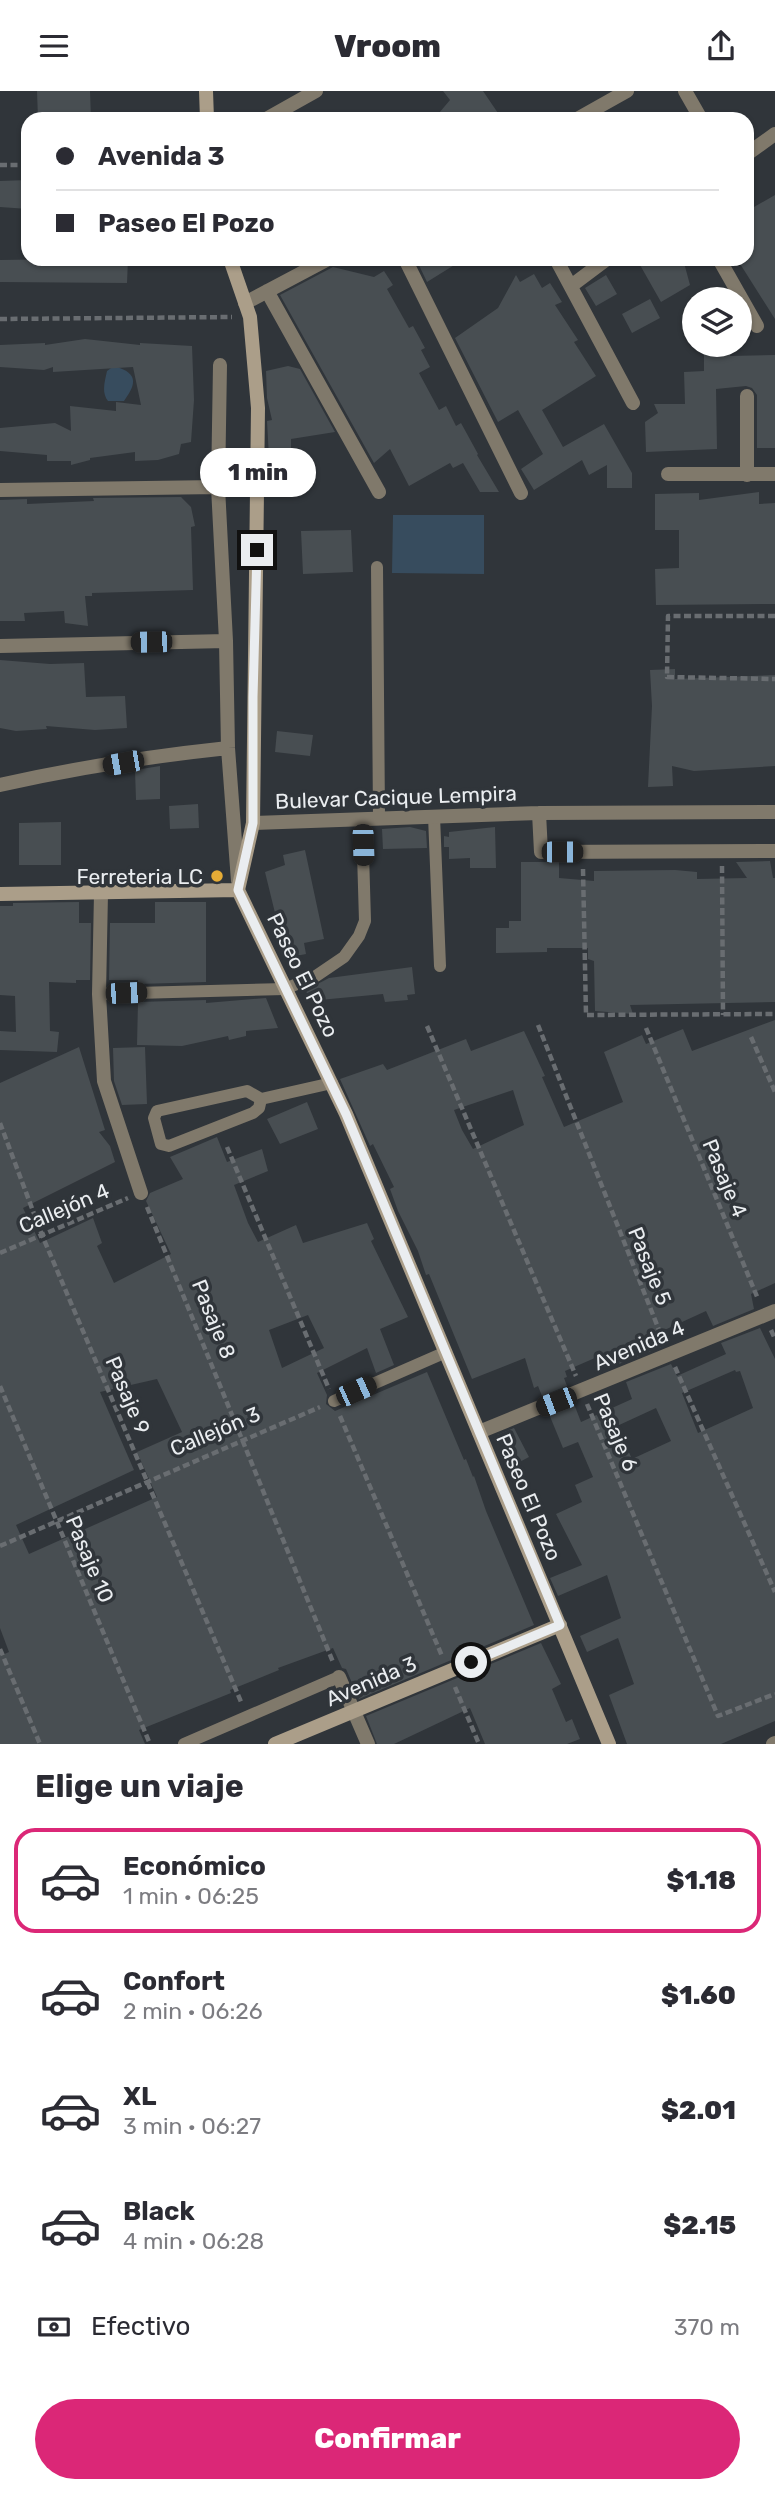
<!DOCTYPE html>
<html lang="es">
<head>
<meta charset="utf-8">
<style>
  :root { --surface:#fff; --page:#f2f2f3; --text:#2b2b33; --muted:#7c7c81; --line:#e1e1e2; --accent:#db2777 }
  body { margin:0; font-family:Rubik,sans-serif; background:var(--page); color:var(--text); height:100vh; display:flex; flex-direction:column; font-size:26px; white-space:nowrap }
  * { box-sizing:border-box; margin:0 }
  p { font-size:23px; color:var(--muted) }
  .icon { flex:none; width:38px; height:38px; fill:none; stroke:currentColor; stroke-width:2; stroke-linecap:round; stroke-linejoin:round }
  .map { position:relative; height:1653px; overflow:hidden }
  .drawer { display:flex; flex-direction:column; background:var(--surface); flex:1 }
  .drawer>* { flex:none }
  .hud { position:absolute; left:21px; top:21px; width:733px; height:154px; border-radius:21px; box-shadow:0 2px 5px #0004; display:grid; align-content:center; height:154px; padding:0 35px; background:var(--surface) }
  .tools { position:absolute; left:682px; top:196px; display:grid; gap:14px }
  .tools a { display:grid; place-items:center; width:70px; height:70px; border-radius:50%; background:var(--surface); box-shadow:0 2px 5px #0004; font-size:35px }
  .end { position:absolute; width:32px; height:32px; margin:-16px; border:9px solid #eaedf0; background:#111; box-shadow:0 0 0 4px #111 }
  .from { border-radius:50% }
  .bubble { position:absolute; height:49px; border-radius:24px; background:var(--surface); box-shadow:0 2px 5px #0004; font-size:23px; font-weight:800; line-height:49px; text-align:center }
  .car { position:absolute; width:21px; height:42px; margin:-21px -10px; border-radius:9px; box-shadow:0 0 5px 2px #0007; background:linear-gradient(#222 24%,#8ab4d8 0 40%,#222 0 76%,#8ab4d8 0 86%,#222 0) }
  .hud b { display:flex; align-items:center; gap:24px; height:66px; font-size:26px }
  .hud b+b { border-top:2px solid var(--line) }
  .hud i { width:18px; height:18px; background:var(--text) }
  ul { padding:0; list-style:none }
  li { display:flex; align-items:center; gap:21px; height:105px; margin:0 14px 10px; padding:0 21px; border:4px solid transparent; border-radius:21px }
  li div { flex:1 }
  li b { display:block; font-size:26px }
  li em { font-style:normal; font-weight:800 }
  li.selected { border-color:var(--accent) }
  li>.icon { width:63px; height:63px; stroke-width:1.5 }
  h2 { padding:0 35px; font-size:32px; line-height:84px }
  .pay { display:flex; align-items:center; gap:18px; height:77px; padding:0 35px; font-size:26px }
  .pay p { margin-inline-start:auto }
  .cta { display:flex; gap:14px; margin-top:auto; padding:14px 35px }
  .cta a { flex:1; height:80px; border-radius:42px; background:var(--accent); color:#fff; font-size:28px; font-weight:800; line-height:80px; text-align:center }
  header { display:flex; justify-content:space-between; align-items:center; height:91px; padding:0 35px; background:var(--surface); font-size:32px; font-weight:800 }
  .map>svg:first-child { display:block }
  .green { fill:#374c5e }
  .building { fill:#484e52; fill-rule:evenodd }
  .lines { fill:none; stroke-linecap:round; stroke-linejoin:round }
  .path { stroke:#696d71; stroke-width:4.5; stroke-dasharray:7 3.5; stroke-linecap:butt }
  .lane { stroke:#80796b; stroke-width:12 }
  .street { stroke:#80796b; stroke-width:14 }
  .secondary { stroke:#ab9e89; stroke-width:14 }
  .route { stroke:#eaedf0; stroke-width:9 }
  .poi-dot { fill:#e6ac36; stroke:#30353a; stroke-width:2.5 }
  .labels { text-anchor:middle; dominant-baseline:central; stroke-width:7; stroke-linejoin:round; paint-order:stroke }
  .street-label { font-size:21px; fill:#eaedf0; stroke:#30353a }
  .poi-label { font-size:21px; fill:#eaedf0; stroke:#30353a; text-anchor:end }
</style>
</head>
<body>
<header><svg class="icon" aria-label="menu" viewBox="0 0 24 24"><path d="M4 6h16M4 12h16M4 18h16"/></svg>Vroom<svg class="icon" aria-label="share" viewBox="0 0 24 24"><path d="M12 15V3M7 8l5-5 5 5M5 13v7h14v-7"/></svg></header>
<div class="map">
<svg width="775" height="1653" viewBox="0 0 775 1653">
  <rect width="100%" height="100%" fill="#30353a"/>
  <!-- green -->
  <path class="green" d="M114 275C138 282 137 292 124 310H108C101 301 105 290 107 280Z
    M393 424H484V483L392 482Z"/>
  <!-- building -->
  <path class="building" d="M37 0H90L91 28H38Z
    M443 0H483L502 28H434L450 9Z
    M28 89V118L0 116V90Z
    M775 104V228L737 168H747V120Z
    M70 168H128L127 192 0 191V169Z
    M416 168H464L427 191Z
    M651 168H683L690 194 661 211 640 174Z
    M333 176 374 186 384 180 393 194 387 198 400 221 409 237 413 235 425 257 421 259 430 276 419 282 439 319 446 315 456 335 461 332 478 363 477 364 499 401H480L463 372 453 377 450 372 409 395 390 358 374 372 280 204Z
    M534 183 542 197 550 192 562 211 555 214 578 249 574 251 596 285 542 319 563 356 604 333 632 382V397H607V374L589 384 582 369 534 399 521 378 543 363 518 319 498 331 455 247 498 217 516 184 520 191Z
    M606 184 617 203 596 215 585 197Z
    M650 208 660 227 632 242 622 223Z
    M85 248 140 254V252L192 255 194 309 191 351 181 353 179 363 158 369 135 370V361L90 367V369L71 374V370H47V364L0 360V337L55 332 71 340 70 315 116 320V311L141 314 133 276 53 281V276L44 279 0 276V254L45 252V254Z
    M730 260V265L775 264V357H757V304L752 297 746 295 716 298 717 358 646 361 645 331 658 322 654 313H685L684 281 704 280V261Z
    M288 275 300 278 335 341 291 348V364L269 366 267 330 272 329 267 307 266 280Z
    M759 401V413L775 412V513L656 514 655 478 679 477V439H655V403L699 402V409Z
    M181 406 191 416 195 435 191 436 193 499 92 502V505H85L88 535 65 532 64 520 24 522 25 530H0V409L27 408V413L94 410 93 407Z
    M351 439 353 481 303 483 301 440Z
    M0 569 50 573 84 572 86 606 125 605 127 637 95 639 46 635 47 638 16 640 0 637Z
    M675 578V588L775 584V675L694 680 672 675 673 695 648 696 652 615 650 579Z
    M277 640 313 644 310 665 275 661Z
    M160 675V708L136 709 135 679Z
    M198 713 199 737 170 738 169 715Z
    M61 731V774H19V732Z
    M410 736 426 740 427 757 383 758 382 738Z
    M495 736 496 777H470V767L449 768V756H444V745L449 746V741Z
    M305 759 324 848 304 852 306 863 286 867 265 781 285 774 283 764Z
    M770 770 773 787H775V911L630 914 633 923 595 920 594 870 588 868V857H547V861L496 862V837H509V830H521V771H559V787L594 790V780L675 779 697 781V788L747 787 736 771Z
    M79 811V832H91L90 889H76V892L49 891 50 940 59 941 57 961 0 959V940L16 941 15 905 0 904V815H13V812Z
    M155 811H206V891L138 893V889H109L110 832H155Z
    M412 876 415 903 407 904 408 909 385 911 383 903 309 910 306 899 329 887Z
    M266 907 278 937 246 940V945L229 949 228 945 182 955 137 954 138 911 206 909V912Z
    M775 929V1192L751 1203 754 1218 713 1235 706 1220 658 1242 664 1255 619 1273 616 1263 613 1265 611 1260 565 1280 567 1286 564 1287 567 1295 542 1305 538 1295 534 1297 525 1267 472 1288 429 1183 426 1184 418 1160 398 1120 390 1098 394 1096 373 1053 370 1055 340 988 383 973 387 979 466 948 471 960 524 940 545 985 542 986 564 1036 623 1011 604 961 642 944 646 953 683 938 692 960ZM513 999 524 1034 473 1058 462 1039 454 1019Z
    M79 956 105 1039 99 1041 110 1055 115 1071 23 1117 40 1152 93 1127 102 1152 97 1155 114 1192 171 1163 146 1110 150 1102 183 1088 170 1066 217 1046 227 1071 262 1058 268 1080 234 1094 248 1132 258 1151 296 1134 303 1152 367 1132 374 1148 371 1150 408 1226 380 1238 394 1274 376 1282 367 1257 317 1282 327 1304 326 1313 335 1320 427 1281 464 1369 466 1368 473 1386 474 1385 486 1420 534 1534 359 1608 346 1578 342 1577 333 1557 278 1577 279 1579 230 1599 231 1602 139 1639 145 1653H0V1565L9 1561 0 1537V992ZM308 1224 324 1257 282 1277 269 1239ZM157 1288 182 1341 137 1361 157 1406 29 1463 16 1434 134 1379 100 1301Z
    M145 956 147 1013 122 1014 114 990 113 957Z
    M307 1011 318 1038 280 1053 267 1028Z
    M760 1237 775 1268V1630L721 1653H627L609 1604 634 1593 618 1547 587 1561 580 1545 621 1527 607 1484 558 1505 550 1487 582 1474 556 1423 582 1411 575 1394 593 1386 578 1351 563 1357 549 1323 574 1313 581 1331 632 1308 626 1291 671 1273 677 1285 726 1263 721 1252ZM735 1279 736 1281 740 1280 753 1317 698 1342 682 1302ZM656 1317 671 1350 632 1368 617 1335Z
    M514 1337 529 1366 512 1375 497 1344Z
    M541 1552 561 1593 552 1598 566 1631 572 1628 580 1648 567 1653H485L470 1617 394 1653H377L366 1625Z"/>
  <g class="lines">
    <!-- path -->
    <path class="path" d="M0 74H28
      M0 228 232 226
      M775 525H668L667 586 775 588
      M722 775 723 924
      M583 778 586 924 775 923
      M538 934 663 1249
      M427 935 576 1285
      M646 937 758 1208
      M751 946 775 1001
      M0 1032 42 1144 242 1613
      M227 1056 329 1298
      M147 1116 333 1571
      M0 1162 128 1107
      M771 1239 775 1248
      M675 1276 775 1501
      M0 1295 150 1653
      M587 1313 718 1625 775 1603
      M340 1325 442 1565
      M0 1455 320 1316
      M0 1558 40 1653
      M455 1596 479 1653"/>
    <!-- lane -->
    <path class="lane" d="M377 476 379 727
      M434 725 440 875
      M99 903 285 898 316 885 344 866 359 845 365 830 362 728
      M261 1008 259 1017 253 1022 169 1055 161 1053 154 1027 157 1020 247 1000 261 1008 332 992
      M334 1310 446 1261
      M184 1653 339 1586"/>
    <!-- street -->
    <path class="street" d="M685 0 701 28
      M266 28 316 0
      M577 28 627 0
      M747 63 775 43
      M405 168 521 402
      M556 168 633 312
      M719 168 757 235
      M571 195 607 168
      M267 200 379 401
      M245 212 328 168
      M220 274 218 396 226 550 228 657 238 790
      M747 305V384
      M668 383H775
      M0 399 218 396
      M0 555 226 550
      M0 694C75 677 152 665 228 657
      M539 722 541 761 775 760
      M253 732 539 722 775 721
      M101 802 99 903 104 990 141 1102
      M479 1341 775 1220
      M339 1586 368 1653
      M773 1653 775 1652"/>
    <!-- secondary -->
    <path class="secondary" d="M206 0 207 28
      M230 168 250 226 258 317 253 732 238 799 346 1023 609 1653
      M0 803 238 799
      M275 1653 560 1534"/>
  </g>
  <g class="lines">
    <!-- route -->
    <path class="route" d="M257 459 253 606V732L238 799 346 1023 560 1534 471 1571"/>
  </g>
  <!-- markers -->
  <circle class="poi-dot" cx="217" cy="785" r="7"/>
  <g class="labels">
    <!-- street labels -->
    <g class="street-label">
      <text transform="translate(396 706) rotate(-2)">Bulevar Cacique Lempira</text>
      <text transform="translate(303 884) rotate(64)">Paseo El Pozo</text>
      <text transform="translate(725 1087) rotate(67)">Pasaje 4</text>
      <text transform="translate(64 1117) rotate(-23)">Callejón 4</text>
      <text transform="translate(650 1175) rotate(68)">Pasaje 5</text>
      <text transform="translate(214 1228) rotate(68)">Pasaje 8</text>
      <text transform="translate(639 1254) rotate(-23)">Avenida 4</text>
      <text transform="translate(128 1304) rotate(67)">Pasaje 9</text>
      <text transform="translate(215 1340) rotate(-23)">Callejón 3</text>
      <text transform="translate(616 1341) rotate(67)">Pasaje 6</text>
      <text transform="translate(529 1406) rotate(67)">Paseo El Pozo</text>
      <text transform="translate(90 1468) rotate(67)">Pasaje 10</text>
      <text transform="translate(371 1590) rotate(-23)">Avenida 3</text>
    </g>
    <!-- poi labels -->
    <g class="poi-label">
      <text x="203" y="785">Ferreteria LC</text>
    </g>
  </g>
</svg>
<div class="tools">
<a><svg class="icon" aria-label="layers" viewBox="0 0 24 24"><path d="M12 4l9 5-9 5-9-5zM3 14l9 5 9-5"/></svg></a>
</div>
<i class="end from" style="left:471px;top:1571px"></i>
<i class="end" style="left:257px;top:459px"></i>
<div class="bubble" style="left:200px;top:357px;width:116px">1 min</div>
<i class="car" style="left:151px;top:551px;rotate:269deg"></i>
<i class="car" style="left:123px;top:672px;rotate:260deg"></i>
<i class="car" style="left:363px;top:754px;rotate:178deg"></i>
<i class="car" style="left:562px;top:761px;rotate:90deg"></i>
<i class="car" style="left:126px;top:902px;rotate:88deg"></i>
<i class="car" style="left:356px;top:1300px;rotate:66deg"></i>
<i class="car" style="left:556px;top:1311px;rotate:249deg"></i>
<div class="hud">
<b><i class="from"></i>Avenida 3</b>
<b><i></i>Paseo El Pozo</b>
</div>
</div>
<section class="drawer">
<h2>Elige un viaje</h2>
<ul>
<li class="selected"><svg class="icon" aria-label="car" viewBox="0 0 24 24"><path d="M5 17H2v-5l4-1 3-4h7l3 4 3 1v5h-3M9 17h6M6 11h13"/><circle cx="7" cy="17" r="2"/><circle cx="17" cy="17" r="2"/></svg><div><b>Económico</b><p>1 min · 06:25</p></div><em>$1.18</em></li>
<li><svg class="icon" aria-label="car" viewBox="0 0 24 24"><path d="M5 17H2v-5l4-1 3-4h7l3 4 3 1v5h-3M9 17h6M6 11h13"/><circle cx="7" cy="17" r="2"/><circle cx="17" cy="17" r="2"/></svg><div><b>Confort</b><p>2 min · 06:26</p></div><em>$1.60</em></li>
<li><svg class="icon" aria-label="car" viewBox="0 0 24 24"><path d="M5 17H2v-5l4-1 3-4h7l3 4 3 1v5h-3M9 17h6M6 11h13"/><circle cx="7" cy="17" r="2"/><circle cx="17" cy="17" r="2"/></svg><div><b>XL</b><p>3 min · 06:27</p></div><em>$2.01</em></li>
<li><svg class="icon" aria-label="car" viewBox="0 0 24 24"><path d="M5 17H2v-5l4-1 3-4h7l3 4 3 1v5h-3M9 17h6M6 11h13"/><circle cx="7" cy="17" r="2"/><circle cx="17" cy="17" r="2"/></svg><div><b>Black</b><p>4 min · 06:28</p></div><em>$2.15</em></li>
</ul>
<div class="pay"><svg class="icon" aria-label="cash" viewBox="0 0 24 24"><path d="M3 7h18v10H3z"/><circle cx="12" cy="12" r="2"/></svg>Efectivo<p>370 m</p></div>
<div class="cta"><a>Confirmar</a></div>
</section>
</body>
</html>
